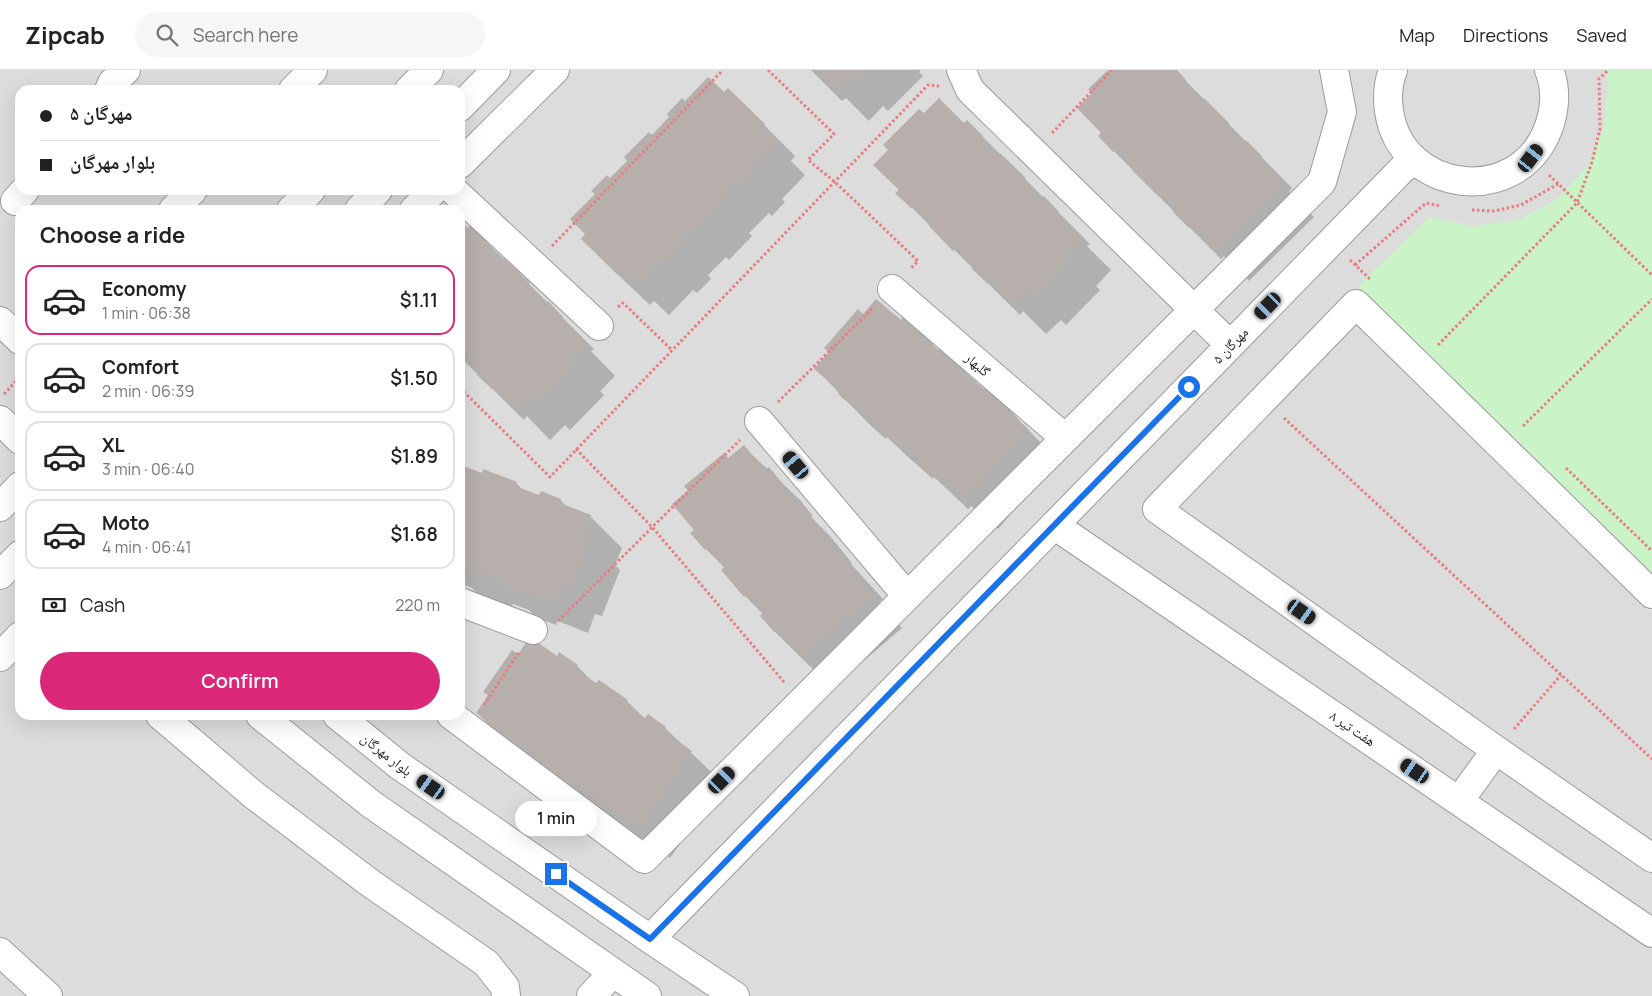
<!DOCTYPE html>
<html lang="en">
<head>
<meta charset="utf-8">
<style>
  :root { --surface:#fff; --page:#f6f6f6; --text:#222; --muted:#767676; --line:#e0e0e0; --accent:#db2777 }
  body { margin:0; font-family:Manrope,"Noto Naskh Arabic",sans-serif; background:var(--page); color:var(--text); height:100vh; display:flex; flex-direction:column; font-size:19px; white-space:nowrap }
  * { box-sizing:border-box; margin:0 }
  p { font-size:16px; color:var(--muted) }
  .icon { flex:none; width:28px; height:28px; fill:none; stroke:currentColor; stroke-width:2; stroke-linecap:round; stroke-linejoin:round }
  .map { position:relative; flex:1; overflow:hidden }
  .details { position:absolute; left:15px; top:135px; width:450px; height:515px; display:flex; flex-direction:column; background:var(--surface); border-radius:15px; box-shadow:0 5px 20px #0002 }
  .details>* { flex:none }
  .banner { position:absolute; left:15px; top:15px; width:450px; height:110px; border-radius:15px; box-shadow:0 5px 20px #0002; display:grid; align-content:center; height:110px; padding:0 25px; background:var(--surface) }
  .end { position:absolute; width:22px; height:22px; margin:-11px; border:6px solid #1a73e8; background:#fff; box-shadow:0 0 0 2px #fff }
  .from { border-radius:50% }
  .bubble { position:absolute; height:35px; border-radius:18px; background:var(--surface); box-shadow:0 5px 20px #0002; font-size:16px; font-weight:600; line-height:35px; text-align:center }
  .car { position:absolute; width:15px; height:30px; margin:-15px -8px; border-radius:6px; box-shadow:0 0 4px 1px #0007; background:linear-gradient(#222 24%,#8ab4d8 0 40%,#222 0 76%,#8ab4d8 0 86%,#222 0) }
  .banner b { display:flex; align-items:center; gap:18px; height:48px; font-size:19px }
  .banner b+b { border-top:1px solid var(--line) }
  .banner i { width:12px; height:12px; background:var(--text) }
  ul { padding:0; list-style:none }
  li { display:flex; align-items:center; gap:15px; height:70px; margin:0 10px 8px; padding:0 15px; border:2px solid var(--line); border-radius:15px }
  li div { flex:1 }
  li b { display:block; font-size:19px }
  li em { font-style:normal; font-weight:600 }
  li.on { border-color:var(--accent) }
  li>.icon { width:45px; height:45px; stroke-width:1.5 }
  h2 { padding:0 25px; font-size:22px; line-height:60px }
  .pay { display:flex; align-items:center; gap:12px; height:55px; padding:0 25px; font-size:19px }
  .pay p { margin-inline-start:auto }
  .cta { display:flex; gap:10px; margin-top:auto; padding:10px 25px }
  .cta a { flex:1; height:58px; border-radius:30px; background:var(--accent); color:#fff; font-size:20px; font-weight:600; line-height:58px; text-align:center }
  header { display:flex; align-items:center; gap:30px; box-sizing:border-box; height:70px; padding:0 25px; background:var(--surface); border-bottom:1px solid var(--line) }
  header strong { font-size:24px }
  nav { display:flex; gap:28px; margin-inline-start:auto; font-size:18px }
  .search { width:350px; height:45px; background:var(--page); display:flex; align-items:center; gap:12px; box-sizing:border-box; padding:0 18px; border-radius:28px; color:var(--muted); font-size:19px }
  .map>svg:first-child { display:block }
  .residential { fill:#dcdcdc; fill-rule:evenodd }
  .park { fill:#cbf3c8 }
  .shadow { fill:#0003 }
  .building { fill:#b7afac }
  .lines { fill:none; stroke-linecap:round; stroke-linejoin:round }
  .minor-casing { stroke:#9b9b9b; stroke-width:30 }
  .path { stroke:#e87c80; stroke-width:3; stroke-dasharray:2.5 2.5; stroke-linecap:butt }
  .minor { stroke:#fff; stroke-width:28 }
  .route { stroke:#1a73e8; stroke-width:6 }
  .labels { text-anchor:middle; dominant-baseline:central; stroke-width:5; stroke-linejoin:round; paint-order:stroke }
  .street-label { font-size:14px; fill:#1e1e1e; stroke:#fff }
</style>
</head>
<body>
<header>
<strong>Zipcab</strong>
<div class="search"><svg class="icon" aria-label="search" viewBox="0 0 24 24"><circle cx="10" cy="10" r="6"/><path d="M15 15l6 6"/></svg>Search here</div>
<nav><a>Map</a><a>Directions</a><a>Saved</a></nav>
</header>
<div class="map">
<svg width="1652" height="926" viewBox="0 0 1652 926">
  <rect width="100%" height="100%" fill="#eeeae6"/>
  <!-- residential -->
  <path class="residential" d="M0 0H1652V926H0ZM20 20H460V120H20ZM20 140H460V645H20Z"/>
  <!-- park -->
  <path class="park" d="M1605 0H1652V503L1358 216 1430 147 1473 156 1517 150 1556 130 1587 97 1604 57 1608 13Z"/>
  <!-- shadow -->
  <path class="shadow" d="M811 0H921L919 2 923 6 888 41 883 36 869 51 846 28 842 31Z
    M1110 0H1175L1292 118 1289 122 1314 147 1249 211 1224 186 1221 189 1099 66 1103 63 1094 23Z
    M724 24 764 55 795 86 791 91 805 105 782 129 785 132 772 146 769 143 749 163 752 166 729 190 726 187 708 205 711 209 697 223 693 220 669 245 654 231 650 235 613 200 587 164 610 110 652 67 685 33Z
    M924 45 964 55 982 66 1090 174 1087 176 1111 200 1096 216 1100 220 1066 255 1061 250 1046 264 1023 241 1020 245 897 123 900 120Z
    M443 135 448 140H438Z
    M460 152 468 160 471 157 529 214 594 279 591 281 615 306 600 321 604 325 570 360 565 355 550 370 527 346 524 350 460 287Z
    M863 246 901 252 920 261 939 281 940 279 985 320 1002 332 1057 390 998 459 971 436 968 439 934 407 933 409 907 386 887 367 886 369 870 355 816 299Z
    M744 377 800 430 813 446 811 447 830 466 852 493 851 494 883 529 879 532 902 558 832 618 775 562 761 546 763 544 745 526 725 498 706 479 695 460 728 389Z
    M460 391 468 399 516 413 524 421 540 427 541 423 561 431 568 438 590 446 622 478 615 495 620 500 602 546 595 544 588 563 558 551 556 555 537 548 529 540 513 534 511 538 480 526 472 518 460 513Z
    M518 586 557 588 577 596 596 615 627 631 645 649 665 658 723 713 670 788 642 768 639 771 622 759 603 741 601 744 508 674 477 643 489 626 485 622Z"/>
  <!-- building -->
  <path class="building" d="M816 0H867L856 11 851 6 837 21Z
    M1108 0H1177L1186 10 1183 13 1201 31 1204 28 1229 53 1226 56 1243 74 1246 70 1262 86 1259 90 1284 115 1217 181 1192 155 1189 158 1173 142 1177 139 1160 122 1157 125 1132 100 1134 97 1116 79 1113 82 1098 66 1101 63 1077 38 1092 23 1088 19Z
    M708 7 724 22 728 18 765 54 760 59 775 73 752 96 755 100 740 116 737 112 719 131 722 134 697 159 694 156 677 174 680 177 665 193 661 189 637 215 622 200 618 205 581 169 585 164 570 149 595 124 591 121 607 105 610 108 627 91 624 87 649 62 652 65 669 47 667 44 682 28 685 31Z
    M939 28 964 53 967 50 983 66 980 69 997 86 1000 83 1026 108 1022 111 1041 129 1044 126 1059 142 1056 145 1081 168 1066 184 1070 188 1034 224 1028 219 1014 234 991 211 988 214 972 199 975 195 957 177 953 181 928 155 932 152 914 135 911 138 895 123 899 120 873 95 888 80 883 75 919 39 924 43Z
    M460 150 468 158 471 155 487 171 484 174 501 191 504 188 530 213 526 216 545 234 548 231 563 247 560 250 585 273 570 289 574 293 538 330 532 325 518 339 495 316 492 319 476 304 479 301 460 282Z
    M876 229 901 250 904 246 921 261 918 264 937 281 940 278 967 301 964 304 983 320 986 317 1003 331 1000 335 1027 358 966 429 939 406 936 409 919 394 922 391 904 375 901 378 874 355 876 352 857 335 854 338 838 324 840 321 814 299 829 282 824 278 858 239 863 244Z
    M744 375 765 400 769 397 783 414 779 417 796 437 799 434 822 461 819 464 835 482 838 479 852 497 849 500 871 526 800 587 777 560 774 562 760 546 763 543 747 524 744 527 721 500 724 497 708 477 705 480 690 463 694 460 672 434 688 421 684 416 724 383 728 388Z
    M460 395 482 403 483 399 517 412 515 416 539 425 541 421 561 429 560 433 591 445 584 466 589 467 571 516 564 513 557 532 526 521 525 525 504 517 506 513 481 503 480 508 460 500Z
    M530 567 557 586 559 582 578 595 575 599 596 613 599 610 628 630 625 634 645 648 648 644 666 657 663 660 692 681 639 758 610 737 607 741 589 728 591 724 572 710 569 714 540 693 543 690 521 675 519 679 501 666 503 662 476 643 488 625 483 622 512 580 518 584Z"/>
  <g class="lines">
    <defs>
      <path id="minor" d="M961 0 970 20 1230 275
        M1393 0C1388 13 1387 27 1389 41 1401 124 1518 138 1548 59 1555 41 1557 19 1549 0
        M109 20 112 13 126 0
        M293 20 313 0
        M409 20 429 0
        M460 37 496 0
        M460 94 555 0
        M453 120 599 256
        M15 131 25 120
        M173 140 193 120
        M291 140 311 120
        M359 140 378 120
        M414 140 434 120
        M892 219 1065 368
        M0 251 20 270
        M0 350 20 370
        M759 351 907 526
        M0 437 20 416
        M1054 455 1652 863
        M0 505 20 485
        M1652 524 1356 234 1157 439 1496 680 1652 788
        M460 532 533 560
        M0 587 20 566
        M160 645 255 726 370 813 486 893 505 917 506 926
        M260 645 371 734 647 926
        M337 645 400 696 650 869 735 926
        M451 645 644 789 1322 112 1342 42 1334 0
        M1459 731 1496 680
        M650 869 1413 88
        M0 882 48 926
        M591 926 613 903"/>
    </defs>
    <!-- minor casing -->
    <use href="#minor" class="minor-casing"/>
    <!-- path -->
    <path class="path" d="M768 0 834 64 808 90 835 112 918 191 910 199
      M1052 63 1112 0
      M1549 105 1652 205
      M1472 140 1494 141 1521 135 1558 114
      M552 176 723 0
      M1350 190 1371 210
      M1355 195 1426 133 1441 136
      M618 237 623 233 672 280
      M1438 275 1577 133 1592 92 1600 59 1599 9 1608 0
      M460 318 550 407 928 15 939 16
      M4 324 16 311H20
      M778 332 873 238
      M1284 348 1652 689
      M1523 356 1652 229
      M576 379 652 457 784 612
      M1566 398 1652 481
      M558 551 740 370
      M484 635 519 582
      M1514 659 1561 605"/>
    <!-- minor -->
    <use href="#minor" class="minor"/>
  </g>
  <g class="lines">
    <!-- route -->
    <path class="route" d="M556 804 650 869 1189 317"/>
  </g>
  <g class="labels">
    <!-- street labels -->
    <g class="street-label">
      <text transform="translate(1230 275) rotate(-46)">مهرگان ۵</text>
      <text transform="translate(978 294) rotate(41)">گلبهار</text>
      <text transform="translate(1353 658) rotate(34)">هفت تیر ۸</text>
      <text transform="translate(387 684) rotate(38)">بلوار مهرگان</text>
    </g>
  </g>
</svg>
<i class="end from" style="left:1189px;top:317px"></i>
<i class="end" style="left:556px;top:804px"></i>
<div class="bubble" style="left:515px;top:731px;width:82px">1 min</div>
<i class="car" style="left:1531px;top:88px;rotate:37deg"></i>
<i class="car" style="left:1268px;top:236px;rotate:224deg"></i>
<i class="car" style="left:796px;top:395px;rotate:320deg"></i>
<i class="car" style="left:1302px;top:542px;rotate:125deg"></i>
<i class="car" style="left:1415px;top:701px;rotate:304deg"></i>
<i class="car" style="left:722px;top:710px;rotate:45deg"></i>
<i class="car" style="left:431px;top:717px;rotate:305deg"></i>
<div class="banner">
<b><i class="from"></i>مهرگان ۵</b>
<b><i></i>بلوار مهرگان</b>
</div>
<section class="details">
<h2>Choose a ride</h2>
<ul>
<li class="on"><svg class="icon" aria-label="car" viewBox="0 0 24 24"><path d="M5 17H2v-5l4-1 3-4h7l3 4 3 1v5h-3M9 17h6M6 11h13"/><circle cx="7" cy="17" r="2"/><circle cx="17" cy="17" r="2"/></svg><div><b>Economy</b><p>1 min · 06:38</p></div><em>$1.11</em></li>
<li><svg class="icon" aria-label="car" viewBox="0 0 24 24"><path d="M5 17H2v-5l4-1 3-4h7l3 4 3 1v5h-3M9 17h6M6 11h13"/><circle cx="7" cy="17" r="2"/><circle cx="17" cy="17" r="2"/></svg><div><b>Comfort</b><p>2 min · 06:39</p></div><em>$1.50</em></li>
<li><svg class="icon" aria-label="car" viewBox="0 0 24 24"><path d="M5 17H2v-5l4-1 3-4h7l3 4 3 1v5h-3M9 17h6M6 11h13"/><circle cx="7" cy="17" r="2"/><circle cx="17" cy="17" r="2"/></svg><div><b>XL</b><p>3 min · 06:40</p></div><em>$1.89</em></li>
<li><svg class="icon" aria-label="car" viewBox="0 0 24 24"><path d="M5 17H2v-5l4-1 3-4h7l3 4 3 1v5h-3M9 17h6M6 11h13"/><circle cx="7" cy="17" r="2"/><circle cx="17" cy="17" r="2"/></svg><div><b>Moto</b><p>4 min · 06:41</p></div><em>$1.68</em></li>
</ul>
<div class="pay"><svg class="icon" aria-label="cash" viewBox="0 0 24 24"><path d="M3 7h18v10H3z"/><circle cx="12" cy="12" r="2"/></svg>Cash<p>220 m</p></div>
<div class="cta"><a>Confirm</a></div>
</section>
</div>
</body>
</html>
